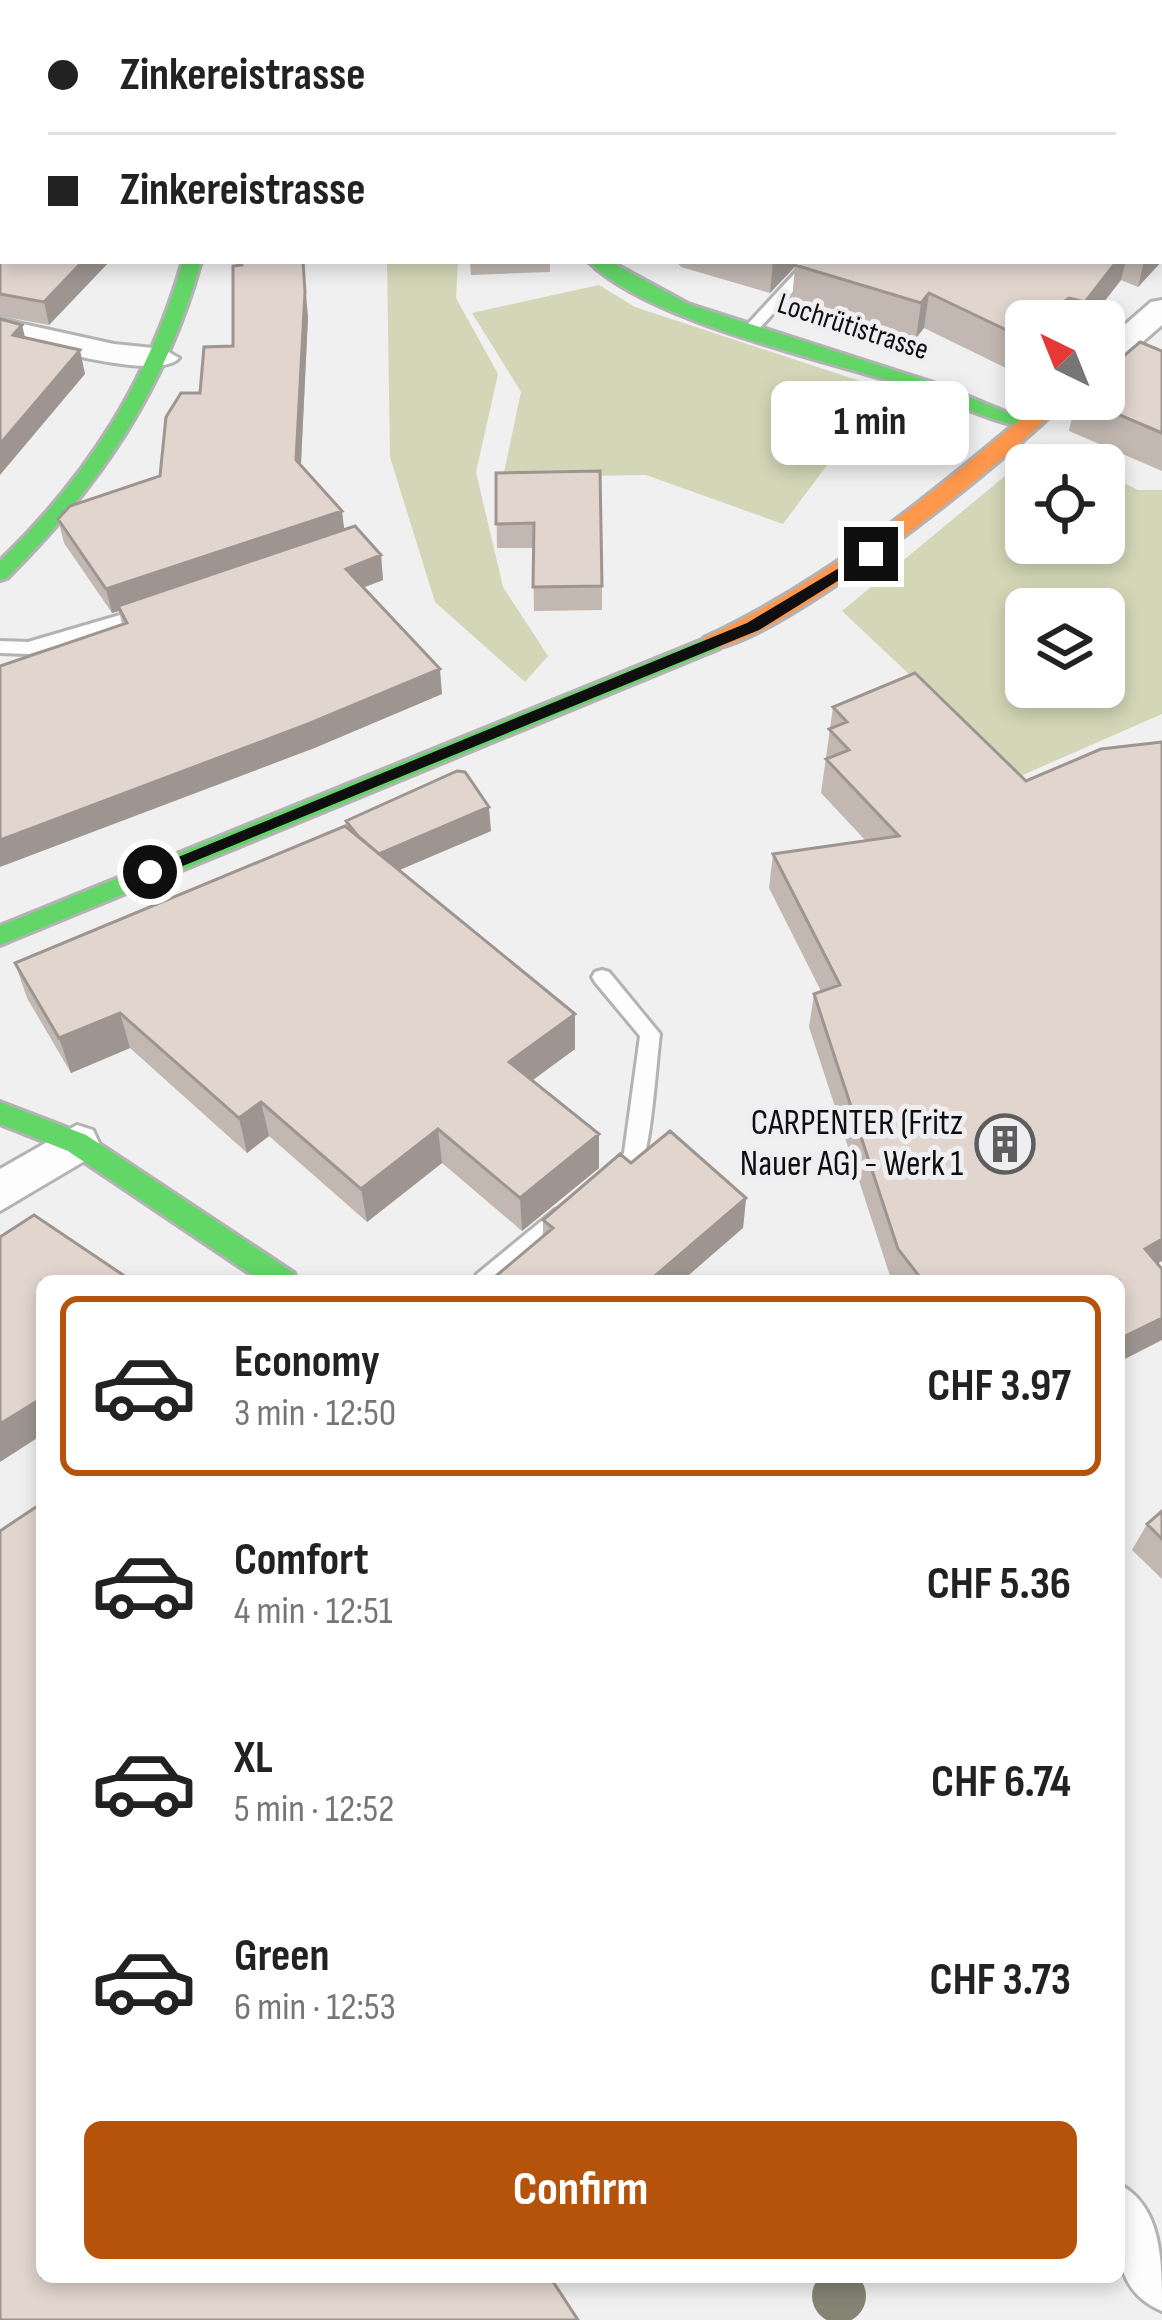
<!DOCTYPE html>
<html lang="en">
<head>
<meta charset="utf-8">
<style>
  :root { --surface:#fff; --page:#f6f6f6; --text:#222; --muted:#767676; --line:#e0e0e0; --accent:#b45309 }
  body { margin:0; font-family:"Sofia Sans Condensed",sans-serif; background:var(--page); color:var(--text); height:100vh; display:flex; flex-direction:column; font-size:45px; white-space:nowrap }
  * { box-sizing:border-box; margin:0 }
  p { font-size:39px; color:var(--muted) }
  .icon { flex:none; width:66px; height:66px; fill:none; stroke:currentColor; stroke-width:2; stroke-linecap:round; stroke-linejoin:round }
  .map { position:relative; flex:1; overflow:hidden }
  .side { position:absolute; left:36px; top:1275px; width:1089px; height:1008px; display:flex; flex-direction:column; background:var(--surface); border-radius:18px; box-shadow:0 6px 18px #0003 }
  .side>* { flex:none }
  .top-card { position:absolute; left:0px; top:0px; width:1164px; height:264px; box-shadow:0 6px 18px #0003; display:grid; align-content:center; height:264px; padding:0 48px; background:var(--surface) }
  .needle { width:78px; rotate:317deg }
  .fabs { position:absolute; left:1005px; top:300px; display:grid; gap:24px }
  .fabs a { display:grid; place-items:center; width:120px; height:120px; border-radius:18px; background:var(--surface); box-shadow:0 6px 18px #0003; font-size:60px }
  .end { position:absolute; width:54px; height:54px; margin:-27px; border:15px solid #0f0f0f; background:#fff; box-shadow:0 0 0 6px #fff }
  .from { border-radius:50% }
  .bubble { position:absolute; height:84px; border-radius:18px; background:var(--surface); box-shadow:0 6px 18px #0003; font-size:39px; font-weight:700; line-height:84px; text-align:center }
  .top-card b { display:flex; align-items:center; gap:42px; height:114px; font-size:45px }
  .top-card b+b { border-top:3px solid var(--line) }
  .top-card i { width:30px; height:30px; background:var(--text) }
  ul { padding:21px 0 0; list-style:none }
  li { display:flex; align-items:center; gap:36px; height:180px; margin:0 24px 18px; padding:0 24px; border:6px solid transparent; border-radius:18px }
  li div { flex:1 }
  li b { display:block; font-size:45px }
  li em { font-style:normal; font-weight:700 }
  li.current { border-color:var(--accent) }
  li>.icon { width:108px; height:108px; stroke-width:1.5 }
  .action { display:flex; gap:24px; margin-top:auto; padding:24px 48px }
  .action a { flex:1; height:138px; border-radius:18px; background:var(--accent); color:#fff; font-size:48px; font-weight:700; line-height:138px; text-align:center }
  .map>svg:first-child { display:block }
  .green { fill:#d3d7b7; fill-rule:evenodd }
  .lines { fill:none; stroke-linecap:round; stroke-linejoin:round }
  .lane-casing { stroke:#b3b3b4; stroke-width:6 }
  .street-casing { stroke:#b3b3b4; stroke-width:6 }
  .fast-casing { stroke:#b3b3b4; stroke-width:6 }
  .slow-casing { stroke:#b3b3b4; stroke-width:6 }
  .lane { fill:#fdfdfd; fill-rule:evenodd }
  .street { fill:#fdfdfd; fill-rule:evenodd }
  .fast { fill:#63d668; fill-rule:evenodd }
  .slow { fill:#ff974d; fill-rule:evenodd }
  .tree { fill:#838474 }
  .wall { fill:#c2b7b1 }
  .shaded-wall { fill:#9e9590 }
  .building { fill:#e1d5ce; stroke:#9e9590; stroke-width:3 }
  .route { fill:#0f0f0f }
  .labels { text-anchor:middle; dominant-baseline:central; stroke-width:10; stroke-linejoin:round; paint-order:stroke }
  .far-street-label { font-size:30px; fill:#0f0f0f; stroke:#efeff1 }
  .poi-label { font-size:36px; fill:#0f0f0f; stroke:#efeff1; text-anchor:end }
</style>
</head>
<body>
<div class="map">
<svg width="1162" height="2320" viewBox="0 0 1162 2320">
  <rect width="100%" height="100%" fill="#f0f0f0"/>
  <!-- green -->
  <path class="green" d="M387 261H458L456 298 498 374 476 472 503 587 548 656 525 682 435 602 390 457Z
    M599 285 635 307 884 389 783 524 646 475 503 477 521 392 472 313Z
    M1045 443 1089 465H1026V543H1104V473L1138 490H1162V714L1018 777 842 611ZM1026 609H1104V687H1026Z"/>
  <g class="lines">
    <defs>
      <path id="lane" d="M0 104 3 105V113L0 112Z
        M806 261H821L756 332H746V326Z
        M144 608 150 609V617L29 654 0 653V641L28 642Z
        M602 970 609 972 660 1034C657 1056 651 1147 642 1161 635 1174 616 1186 603 1183L599 1177 624 1153 640 1036 595 982 592 977 595 972Z
        M563 1207 571 1210 574 1216 571 1222 501 1281H474L477 1274 555 1210Z"/>
      <path id="street" d="M193 0H219L192 3Z
        M608 0H634L607 3Z
        M1162 300V325L1115 366 1104 368V343L1151 302Z
        M0 319 114 344 163 349 179 358C158 382 33 345 0 337Z
        M77 1125 93 1130 99 1143 93 1156 0 1211V1169Z
        M1119 2184C1162 2207 1162 2259 1162 2311 1107 2288 1119 2234 1119 2184Z"/>
      <path id="fast" d="M183 261H201C166 388 100 486 7 578L0 580V561C89 475 149 380 183 261Z
        M588 261H609L688 304 940 385 1037 425C1022 436 940 397 916 389 831 361 648 322 588 261Z
        M712 636 720 638V648L0 945V926Z
        M0 1102 86 1135 294 1273 298 1281H261L68 1151 0 1124Z"/>
      <path id="slow" d="M1045 399H1067C1023 448 762 659 704 648V638C833 578 937 489 1045 399Z"/>
    </defs>
    <!-- lane casing -->
    <use href="#lane" class="lane-casing"/>
    <!-- street casing -->
    <use href="#street" class="street-casing"/>
    <!-- fast casing -->
    <use href="#fast" class="fast-casing"/>
    <!-- slow casing -->
    <use href="#slow" class="slow-casing"/>
    <!-- lane -->
    <use href="#lane" class="lane"/>
    <!-- street -->
    <use href="#street" class="street"/>
    <!-- fast -->
    <use href="#fast" class="fast"/>
    <!-- slow -->
    <use href="#slow" class="slow"/>
  </g>
  <!-- trees -->
  <circle class="tree" cx="839" cy="2296" r="27"/>
  <!-- wall -->
  <path class="wall" d="M1162 0V261L1138 287 1121 280 1089 321H1026L1010 370 924 328 916 338 792 300 795 267 770 293 681 267 676 261H1161Z
    M0 153 3 261H110L49 325 0 316Z
    M470 261H550V272L471 275Z
    M308 317 301 464 344 530 381 555 383 580 363 588 442 694 312 749 122 624 119 611 112 613 64 543 58 519 160 476 200 393 233 346Z
    M1162 351V471L1069 431 1076 399H1104Z
    M496 473 602 586V610L534 611 533 548H497Z
    M833 707 1026 781 1162 742V1261L1119 1281H893L891 1279 809 1027 814 994 821 991 769 888 773 854 866 841 821 793Z
    M346 821 491 831 399 870 575 1049 533 1080 599 1168 522 1231 442 1163 367 1222 269 1136 247 1153 130 1048 71 1073 27 998 15 963 346 827Z
    M631 1163 746 1198 743 1228 543 1236V1220Z
    M1162 1511V1579L1132 1550 1147 1524Z"/>
  <!-- shaded-wall -->
  <path class="shaded-wall" d="M1162 236V261L1138 287 1144 261H1161Z
    M83 261H110L49 325 44 302Z
    M303 261 308 317 300 484 296 460Z
    M773 261H800L770 293Z
    M1117 261H1126L1121 280 1089 321H1081L1085 302Z
    M929 293 924 328 916 338 921 303Z
    M1069 298 1064 321H1036Z
    M22 325 28 349 13 335Z
    M1026 328V358L1010 370 1017 335Z
    M80 350 85 374 0 475V444Z
    M342 511 345 535 118 606 119 611 112 613 106 589Z
    M381 555 383 580 348 593 346 569Z
    M440 669 442 694 312 749 0 867V840Z
    M489 807 491 831 376 880 373 856Z
    M120 1013 130 1048 71 1073 59 1038Z
    M575 1014V1049L511 1096 509 1062Z
    M261 1102 269 1136 247 1153 239 1118Z
    M438 1129 442 1163 367 1222 361 1189Z
    M599 1134V1168L522 1231 520 1198Z
    M746 1198 743 1228 682 1281H649Z
    M1162 1239V1261L1132 1278 1145 1249Z
    M1162 1318V1340L1119 1362V1339Z
    M42 1398V1435L0 1462V1424Z"/>
  <!-- building -->
  <path class="building" d="M0 0H154L155 3H3V90L0 79Z
    M270 0H317V3H270Z
    M486 0H530L529 3H485Z
    M1001 0H1162L1161 237V3H998Z
    M0 153H3V261H83L44 302 0 294Z
    M242 261H303L305 292 296 460 342 511 106 589 58 519 70 506 160 476 166 417 181 393H200L204 347 233 346V266L242 265Z
    M799 261H1117L1085 302 1069 298 1036 321H1026V328L1017 335 929 293 921 303 795 265Z
    M0 319 22 325 13 335 80 350 0 444Z
    M1140 342 1162 351V433L1082 399H1104V373Z
    M600 471 602 586 533 587 534 523 496 524V473Z
    M355 526 381 555 346 569 440 669 308 724 0 840V666L127 623 118 606Z
    M915 673 1026 781 1101 749 1162 742V1239L1145 1249 1162 1269V1318L1119 1339V1281H923L898 1249 814 994 840 985 773 854 899 836 826 759 849 750 829 729 847 722 833 707Z
    M457 771 465 772 489 807 379 854 358 836 346 821Z
    M345 826 575 1014 509 1062 599 1134 520 1198 438 1129 361 1189 261 1102 239 1118 120 1013 59 1038 15 963Z
    M670 1131 746 1198 649 1281H490L553 1228 543 1220 620 1154 631 1163Z
    M34 1215 132 1281H42V1398L0 1424V1237Z
    M42 1503V2277H550L578 2320H0V1531Z
    M1162 1511V1539L1147 1524Z"/>
  <!-- route -->
  <path class="route" d="M871 549 878 554 876 557 759 630 156 877 142 872 747 623Z"/>
  <!-- icons -->
  <defs>
    <symbol id="building-ring" viewBox="-11 -11 22 22"><circle r="9.5" fill="#efeff1" stroke="#5e5e5e" stroke-width="1.5"/><path d="M-4-6H4V6H1V3H-1V6H-4ZM-2.5-4.3h1.7v1.8h-1.7ZM.8-4.3h1.7v1.8H.8ZM-2.5-1h1.7V.8h-1.7ZM.8-1h1.7V.8H.8Z" fill="#5e5e5e"/></symbol>
  </defs>
  <g fill-rule="evenodd">
    <use href="#building-ring" x="972" y="1111" width="66" height="66"/>
  </g>
  <g class="labels">
    <!-- far-street labels -->
    <g class="far-street-label">
      <text transform="translate(853 327) rotate(18)">Lochrütistrasse</text>
    </g>
    <!-- poi labels -->
    <g class="poi-label">
      <text x="963" y="1123">CARPENTER (Fritz<tspan x="963" dy="41">Nauer AG) - Werk 1</tspan></text>
    </g>
  </g>
</svg>
<div class="fabs">
<a><svg class="needle" viewBox="-14 -14 28 28"><path d="M0-13l5 13h-10z" fill="#e53935"/><path d="M0 13l5-13h-10z" fill="#767676"/></svg></a>
<a><svg class="icon" aria-label="locate" viewBox="0 0 24 24"><circle cx="12" cy="12" r="6"/><path d="M12 2v4M12 18v4M2 12h4M18 12h4"/></svg></a>
<a><svg class="icon" aria-label="layers" viewBox="0 0 24 24"><path d="M12 4l9 5-9 5-9-5zM3 14l9 5 9-5"/></svg></a>
</div>
<i class="end from" style="left:150px;top:872px"></i>
<i class="end" style="left:871px;top:554px"></i>
<div class="bubble" style="left:771px;top:381px;width:198px">1 min</div>
<div class="top-card">
<b><i class="from"></i>Zinkereistrasse</b>
<b><i></i>Zinkereistrasse</b>
</div>
<section class="side">
<ul>
<li class="current"><svg class="icon" aria-label="car" viewBox="0 0 24 24"><path d="M5 17H2v-5l4-1 3-4h7l3 4 3 1v5h-3M9 17h6M6 11h13"/><circle cx="7" cy="17" r="2"/><circle cx="17" cy="17" r="2"/></svg><div><b>Economy</b><p>3 min · 12:50</p></div><em>CHF 3.97</em></li>
<li><svg class="icon" aria-label="car" viewBox="0 0 24 24"><path d="M5 17H2v-5l4-1 3-4h7l3 4 3 1v5h-3M9 17h6M6 11h13"/><circle cx="7" cy="17" r="2"/><circle cx="17" cy="17" r="2"/></svg><div><b>Comfort</b><p>4 min · 12:51</p></div><em>CHF 5.36</em></li>
<li><svg class="icon" aria-label="car" viewBox="0 0 24 24"><path d="M5 17H2v-5l4-1 3-4h7l3 4 3 1v5h-3M9 17h6M6 11h13"/><circle cx="7" cy="17" r="2"/><circle cx="17" cy="17" r="2"/></svg><div><b>XL</b><p>5 min · 12:52</p></div><em>CHF 6.74</em></li>
<li><svg class="icon" aria-label="car" viewBox="0 0 24 24"><path d="M5 17H2v-5l4-1 3-4h7l3 4 3 1v5h-3M9 17h6M6 11h13"/><circle cx="7" cy="17" r="2"/><circle cx="17" cy="17" r="2"/></svg><div><b>Green</b><p>6 min · 12:53</p></div><em>CHF 3.73</em></li>
</ul>
<div class="action"><a>Confirm</a></div>
</section>
</div>
</body>
</html>
